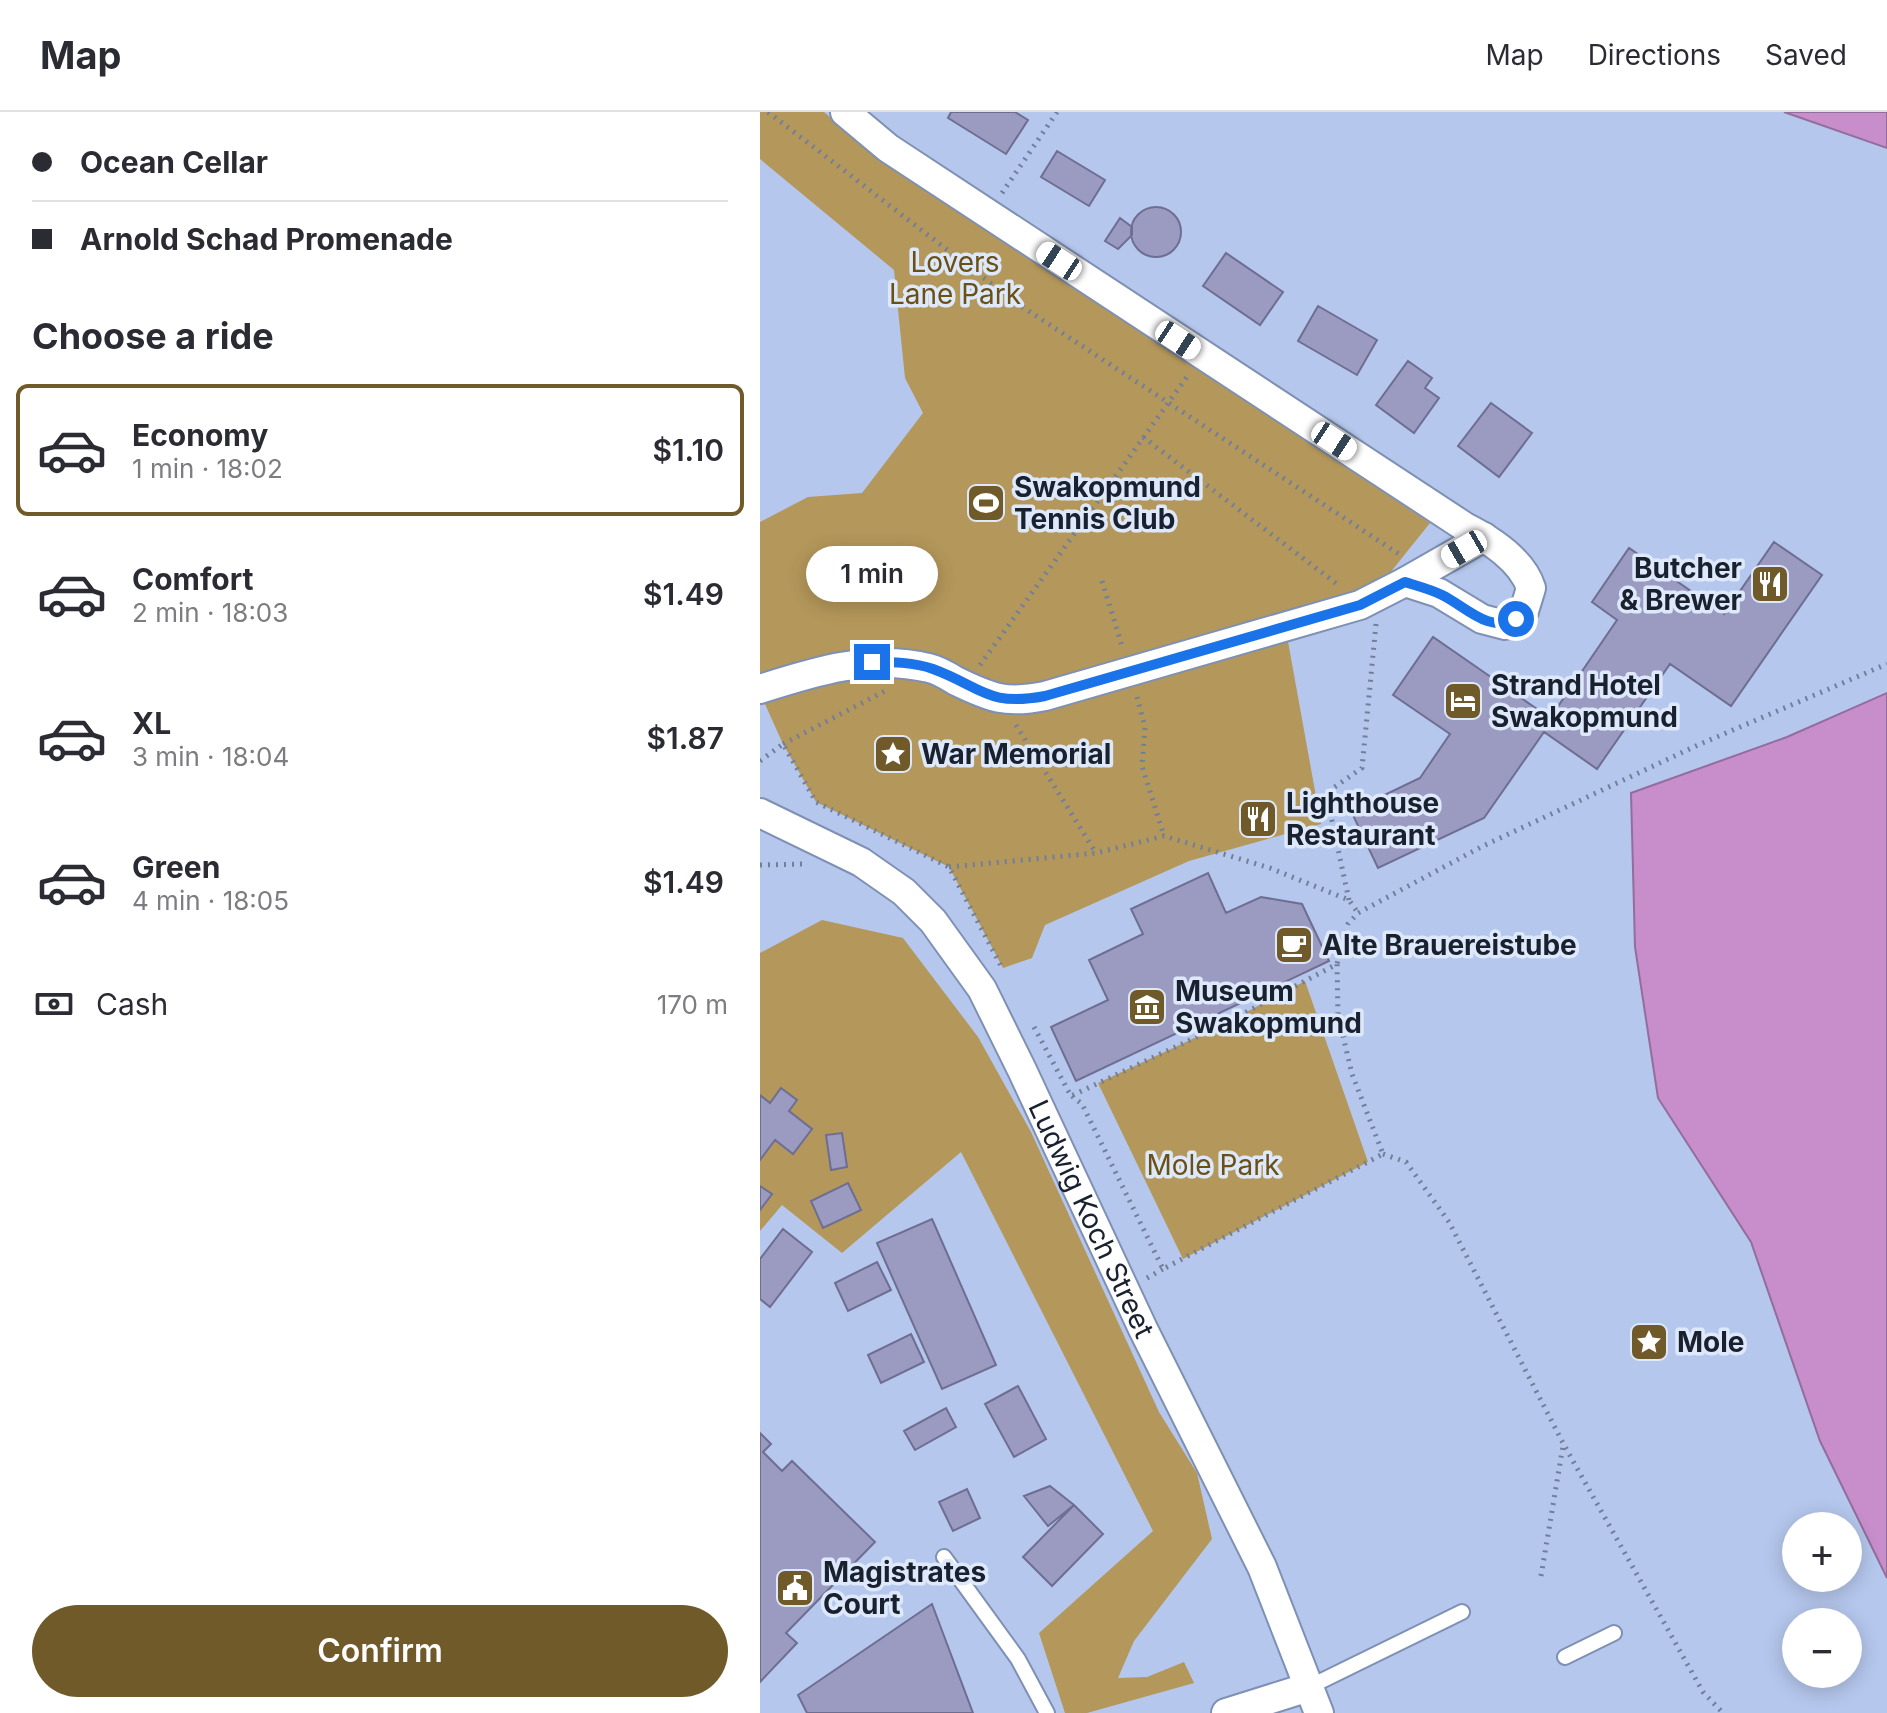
<!DOCTYPE html>
<html lang="en">
<head>
<meta charset="utf-8">
<style>
  :root { --surface:#fff; --page:#f7f7f7; --text:#2b2b33; --muted:#7c7c81; --line:#e1e1e2; --accent:#705a2a }
  body { margin:0; font-family:Inter,sans-serif; background:var(--page); color:var(--text); height:100vh; display:flex; flex-direction:column; font-size:30px; white-space:nowrap }
  * { box-sizing:border-box; margin:0 }
  p { font-size:26px; color:var(--muted) }
  .icon { flex:none; width:44px; height:44px; fill:none; stroke:currentColor; stroke-width:2; stroke-linecap:round; stroke-linejoin:round }
  .map { position:relative; flex:1; overflow:hidden }
  .panel { display:flex; flex-direction:column; background:var(--surface); width:760px }
  .panel>* { flex:none }
  .top-card { display:grid; align-content:center; height:176px; padding:0 32px; background:var(--surface) }
  .buttons { position:absolute; left:1022px; top:1400px; display:grid; gap:16px }
  .buttons a { display:grid; place-items:center; width:80px; height:80px; border-radius:50%; background:var(--surface); box-shadow:0 4px 20px #0003; font-size:40px }
  .end { position:absolute; width:36px; height:36px; margin:-18px; border:10px solid #1a73e8; background:#fff; box-shadow:0 0 0 4px #fff }
  .from { border-radius:50% }
  .bubble { position:absolute; height:56px; border-radius:28px; background:var(--surface); box-shadow:0 4px 20px #0003; font-size:26px; font-weight:600; line-height:56px; text-align:center }
  .car { position:absolute; width:24px; height:48px; margin:-24px -12px; border-radius:10px; box-shadow:0 0 6px 2px #0007; background:linear-gradient(#fff 24%,#345 0 40%,#fff 0 76%,#345 0 86%,#fff 0) }
  .top-card b { display:flex; align-items:center; gap:28px; height:76px; font-size:30px }
  .top-card b+b { border-top:2px solid var(--line) }
  .top-card i { width:20px; height:20px; background:var(--text) }
  ul { padding:0; list-style:none }
  li { display:flex; align-items:center; gap:24px; height:132px; margin:0 16px 12px; padding:0 16px; border:4px solid transparent; border-radius:12px }
  li div { flex:1 }
  li b { display:block; font-size:30px }
  li em { font-style:normal; font-weight:600 }
  li.selected { border-color:var(--accent) }
  li>.icon { width:72px; height:72px; stroke-width:1.5 }
  h2 { padding:0 32px; font-size:36px; line-height:96px }
  .pay { display:flex; align-items:center; gap:20px; height:88px; padding:0 32px; font-size:30px }
  .pay p { margin-inline-start:auto }
  .primary-button { display:flex; gap:16px; margin-top:auto; padding:16px 32px }
  .primary-button a { flex:1; height:92px; border-radius:48px; background:var(--accent); color:#fff; font-size:32px; font-weight:600; line-height:92px; text-align:center }
  header { display:flex; align-items:center; gap:48px; box-sizing:border-box; height:112px; padding:0 40px; background:var(--surface); border-bottom:2px solid var(--line) }
  header strong { font-size:38px }
  nav { display:flex; gap:44px; margin-inline-start:auto; font-size:28px }
  main { display:flex; flex:1; min-height:0 }
  .map>svg:first-child { display:block }
  .green { fill:#b4975a }
  .water { fill:#c78ecb; stroke:#936d9c; stroke-width:2 }
  .building { fill:#9b9bc2; stroke:#6e6e93; stroke-width:2 }
  .lines { fill:none; stroke-linecap:round; stroke-linejoin:round }
  .lane-casing { stroke:#7e90b3; stroke-width:18 }
  .street-casing { stroke:#7e90b3; stroke-width:32 }
  .path { stroke:#727f9b; stroke-width:5; stroke-dasharray:2 6; stroke-linecap:butt }
  .lane { stroke:#fff; stroke-width:14 }
  .street { stroke:#fff; stroke-width:28 }
  .route { stroke:#1a73e8; stroke-width:10 }
  .labels { text-anchor:middle; dominant-baseline:central; stroke-width:7; stroke-linejoin:round; paint-order:stroke }
  .park-label { font-size:28px; fill:#6a5014; stroke:#dee8fb }
  .poi-label { font-size:28px; font-weight:bold; fill:#19202e; stroke:#dee8fb; text-anchor:start }
  .street-label { font-size:28px; fill:#19202e; stroke:#dee8fb }
</style>
</head>
<body>
<header>
<strong>Map</strong>
<nav><a>Map</a><a>Directions</a><a>Saved</a></nav>
</header>
<main>
<section class="panel">
<div class="top-card">
<b><i class="from"></i>Ocean Cellar</b>
<b><i></i>Arnold Schad Promenade</b>
</div>
<h2>Choose a ride</h2>
<ul>
<li class="selected"><svg class="icon" aria-label="car" viewBox="0 0 24 24"><path d="M5 17H2v-5l4-1 3-4h7l3 4 3 1v5h-3M9 17h6M6 11h13"/><circle cx="7" cy="17" r="2"/><circle cx="17" cy="17" r="2"/></svg><div><b>Economy</b><p>1 min · 18:02</p></div><em>$1.10</em></li>
<li><svg class="icon" aria-label="car" viewBox="0 0 24 24"><path d="M5 17H2v-5l4-1 3-4h7l3 4 3 1v5h-3M9 17h6M6 11h13"/><circle cx="7" cy="17" r="2"/><circle cx="17" cy="17" r="2"/></svg><div><b>Comfort</b><p>2 min · 18:03</p></div><em>$1.49</em></li>
<li><svg class="icon" aria-label="car" viewBox="0 0 24 24"><path d="M5 17H2v-5l4-1 3-4h7l3 4 3 1v5h-3M9 17h6M6 11h13"/><circle cx="7" cy="17" r="2"/><circle cx="17" cy="17" r="2"/></svg><div><b>XL</b><p>3 min · 18:04</p></div><em>$1.87</em></li>
<li><svg class="icon" aria-label="car" viewBox="0 0 24 24"><path d="M5 17H2v-5l4-1 3-4h7l3 4 3 1v5h-3M9 17h6M6 11h13"/><circle cx="7" cy="17" r="2"/><circle cx="17" cy="17" r="2"/></svg><div><b>Green</b><p>4 min · 18:05</p></div><em>$1.49</em></li>
</ul>
<div class="pay"><svg class="icon" aria-label="cash" viewBox="0 0 24 24"><path d="M3 7h18v10H3z"/><circle cx="12" cy="12" r="2"/></svg>Cash<p>170 m</p></div>
<div class="primary-button"><a>Confirm</a></div>
</section>
<div class="map">
<svg width="1127" height="1601" viewBox="0 0 1127 1601">
  <rect width="100%" height="100%" fill="#b5c7ed"/>
  <!-- green -->
  <path class="green" d="M0 0H64L117 44 670 411 625 467 525 513 561 712 429 749 285 813 272 846 243 856 189 755 56 690 23 632 0 581V410L48 385 102 381 163 301 145 266 134 158 0 47Z
    M62 808 143 826 218 925 271 1020 399 1300 437 1361 452 1427 374 1529 358 1566 387 1565 424 1550 434 1571 327 1601H305L279 1521 393 1419 201 1040 82 1141 22 1093 0 1119V841Z
    M545 869 608 1050 423 1147 338 971 460 914Z"/>
  <!-- water -->
  <path class="water" d="M1024 0H1127V36Z
    M1127 581V1466L1060 1329 991 1130 898 986 875 835 871 681 1027 625Z"/>
  <!-- building -->
  <path class="building" d="M191 0H255L268 8 246 42 188 6Z
    M297 39 345 68 329 94 281 65Z
    M371 120a25 25 0 1 1 50 0a25 25 0 1 1-50 0Z
    M360 106 372 115V123L358 137 345 129Z
    M466 141 523 180 500 213 443 174Z
    M558 194 617 228 597 263 538 229Z
    M648 249 672 266 665 276 679 286 654 321 616 293Z
    M731 291 772 321 739 365 698 334Z
    M1014 430 1062 463 971 594 910 552 837 657 784 620 724 706 618 756 591 699 660 666 690 622 633 583 673 525 790 606 857 508 832 490 869 436 964 502Z
    M448 761 466 801 501 785 542 792 569 849 316 969 291 915 348 888 329 848 383 822 371 797Z
    M21 976 37 988 29 999 52 1017 33 1042 15 1028 0 1048V983L10 991Z
    M82 1021 87 1055 71 1058 66 1023Z
    M88 1071 101 1098 63 1116 51 1089Z
    M0 1074 12 1082 0 1098Z
    M172 1107 236 1253 182 1277 117 1131Z
    M23 1117 52 1140 10 1195 0 1187V1147Z
    M117 1150 131 1178 88 1199 75 1171Z
    M151 1222 164 1250 121 1271 108 1243Z
    M258 1274 286 1327 254 1345 225 1292Z
    M186 1296 196 1315 155 1338 144 1319Z
    M0 1321 11 1332 3 1340 22 1359 32 1349 115 1430 26 1521 37 1531 0 1570Z
    M290 1374 314 1393 288 1414 264 1384Z
    M207 1377 220 1406 193 1419 179 1390Z
    M314 1393 343 1422 292 1474 263 1445Z
    M172 1492 213 1601H47L38 1583Z"/>
  <g class="lines">
    <defs>
      <path id="lane" d="M184 1445 258 1547 287 1601
        M805 1545 854 1521
        M549 1575 702 1500"/>
      <g id="street">
        <path d="M85 0 128 36 705 415C729 427 762 448 771 476L764 499 745 513 722 507 679 481 645 470"/>
        <path d="M0 577C56 559 110 542 169 556 178 558 188 564 196 569 231 586 246 592 285 584L600 493 645 470 724 425"/>
        <path id="s1" d="M0 701 101 750 144 780 173 809 222 877 262 958 383 1217 502 1455 559 1601"/>
        <path d="M466 1601 549 1575"/>
      </g>
    </defs>
    <!-- lane casing -->
    <use href="#lane" class="lane-casing"/>
    <!-- street casing -->
    <use href="#street" class="street-casing"/>
    <!-- path -->
    <path class="path" d="M8 0 255 190 639 442
      M242 81 297 0
      M383 325 577 472
      M342 469 363 537
      M220 553 429 262
      M377 585 385 615 382 654 404 724
      M256 613 336 741
      M23 632 125 579
      M0 649 23 632 56 690 189 755 241 854
      M0 753 43 752
      M189 755 336 741 404 724 510 756 589 788 598 801
      M589 788 566 681 602 656 616 512
      M274 915 311 984 460 914 577 852 588 812 598 801 721 735 938 633 1127 552
      M312 984 322 992 403 1157 623 1042 592 962 578 903 577 852
      M623 1042 646 1050 689 1110 804 1333 943 1580 963 1601
      M387 1166 403 1157
      M781 1464 803 1334"/>
    <!-- lane -->
    <use href="#lane" class="lane"/>
    <!-- street -->
    <use href="#street" class="street"/>
  </g>
  <g class="lines">
    <!-- route -->
    <path class="route" d="M112 550C131 550 154 550 173 557 222 575 227 595 285 584L600 493 645 470C657 474 670 477 682 483 705 494 729 522 756 507"/>
  </g>
  <!-- icons -->
  <defs>
    <symbol id="stadium-square" viewBox="-11 -11 22 22"><rect x="-9" y="-9" width="18" height="18" rx="4" fill="#705a2a" stroke="#dee8fb"/><path d="M0-5a6.5 5 0 1 0 0 10a6.5 5 0 1 0 0-10ZM-3.5-1.8h7v3.6h-7Z" fill="#fff"/></symbol>
    <symbol id="restaurant-square" viewBox="-11 -11 22 22"><rect x="-9" y="-9" width="18" height="18" rx="4" fill="#705a2a" stroke="#dee8fb"/><path d="M-5-6h1v4h1v-4h1v4h1v-4h1v5L-1.5 .5V6h-2V.5L-5-1ZM5-6V6H3V1.5H1.5Q1.5-4 5-6Z" fill="#fff"/></symbol>
    <symbol id="hotel-square" viewBox="-11 -11 22 22"><rect x="-9" y="-9" width="18" height="18" rx="4" fill="#705a2a" stroke="#dee8fb"/><path d="M-6-4.5h1.5V1H6V5H4.5V3h-9V5H-6ZM-4 0a1.8 1.8 0 1 1 3.6 0ZM.5 0V-2.5h3Q6-2.5 6 0Z" fill="#fff"/></symbol>
    <symbol id="sight-square" viewBox="-11 -11 22 22"><rect x="-9" y="-9" width="18" height="18" rx="4" fill="#705a2a" stroke="#dee8fb"/><path d="M0-6L1.8-2.2L6-1.7L2.9 1.2L3.7 5.4L0 3.3L-3.7 5.4L-2.9 1.2L-6-1.7L-1.8-2.2Z" fill="#fff"/></symbol>
    <symbol id="cafe-square" viewBox="-11 -11 22 22"><rect x="-9" y="-9" width="18" height="18" rx="4" fill="#705a2a" stroke="#dee8fb"/><path d="M-5.5-4.5H6V0H3Q3 3.5 0 3.5H-2.5Q-5.5 3.5-5.5 0ZM3-3.2v2h1.7v-2ZM-6 4.5H4V6H-6Z" fill="#fff"/></symbol>
    <symbol id="museum-square" viewBox="-11 -11 22 22"><rect x="-9" y="-9" width="18" height="18" rx="4" fill="#705a2a" stroke="#dee8fb"/><path d="M0-6L6-3V-2H-6V-3ZM-5-1h2V3h-2ZM-1-1h2V3h-2ZM3-1h2V3H3ZM-6 4H6V6H-6Z" fill="#fff"/></symbol>
    <symbol id="civic-square" viewBox="-11 -11 22 22"><rect x="-9" y="-9" width="18" height="18" rx="4" fill="#705a2a" stroke="#dee8fb"/><path d="M-.6-6.5H3V-4.5H.6V-3L4-1V1h2V6H-6V1h2V-1L-.6-3ZM-1.2 2.5V6h2.4V2.5Z" fill="#fff"/></symbol>
  </defs>
  <g fill-rule="evenodd">
    <use href="#stadium-square" x="204" y="369" width="44" height="44"/>
    <use href="#restaurant-square" x="988" y="450" width="44" height="44"/>
    <use href="#hotel-square" x="681" y="567" width="44" height="44"/>
    <use href="#sight-square" x="111" y="620" width="44" height="44"/>
    <use href="#restaurant-square" x="476" y="685" width="44" height="44"/>
    <use href="#cafe-square" x="512" y="811" width="44" height="44"/>
    <use href="#museum-square" x="365" y="873" width="44" height="44"/>
    <use href="#sight-square" x="867" y="1208" width="44" height="44"/>
    <use href="#civic-square" x="13" y="1454" width="44" height="44"/>
  </g>
  <g class="labels">
    <!-- park labels -->
    <g class="park-label">
      <text x="195" y="150">Lovers<tspan x="195" dy="32">Lane Park</tspan></text>
      <text x="453" y="1053">Mole Park</text>
    </g>
    <!-- poi labels -->
    <g class="poi-label">
      <text x="254" y="375">Swakopmund<tspan x="254" dy="32">Tennis Club</tspan></text>
      <text x="982" y="456" text-anchor="end">Butcher<tspan x="982" dy="32">&amp; Brewer</tspan></text>
      <text x="731" y="573">Strand Hotel<tspan x="731" dy="32">Swakopmund</tspan></text>
      <text x="161" y="642">War Memorial</text>
      <text x="526" y="691">Lighthouse<tspan x="526" dy="32">Restaurant</tspan></text>
      <text x="562" y="833">Alte Brauereistube</text>
      <text x="415" y="879">Museum<tspan x="415" dy="32">Swakopmund</tspan></text>
      <text x="917" y="1230">Mole</text>
      <text x="63" y="1460">Magistrates<tspan x="63" dy="32">Court</tspan></text>
    </g>
    <!-- street labels -->
    <g class="street-label">
      <text stroke="none"><textPath href="#s1" startOffset="544">Ludwig Koch Street</textPath></text>
    </g>
  </g>
</svg>
<div class="buttons">
<a>+</a>
<a>−</a>
</div>
<i class="end from" style="left:756px;top:507px"></i>
<i class="end" style="left:112px;top:550px"></i>
<div class="bubble" style="left:46px;top:434px;width:132px">1 min</div>
<i class="car" style="left:299px;top:149px;rotate:303deg"></i>
<i class="car" style="left:418px;top:228px;rotate:123deg"></i>
<i class="car" style="left:574px;top:329px;rotate:123deg"></i>
<i class="car" style="left:704px;top:437px;rotate:240deg"></i>
</div>
</main>
</body>
</html>
